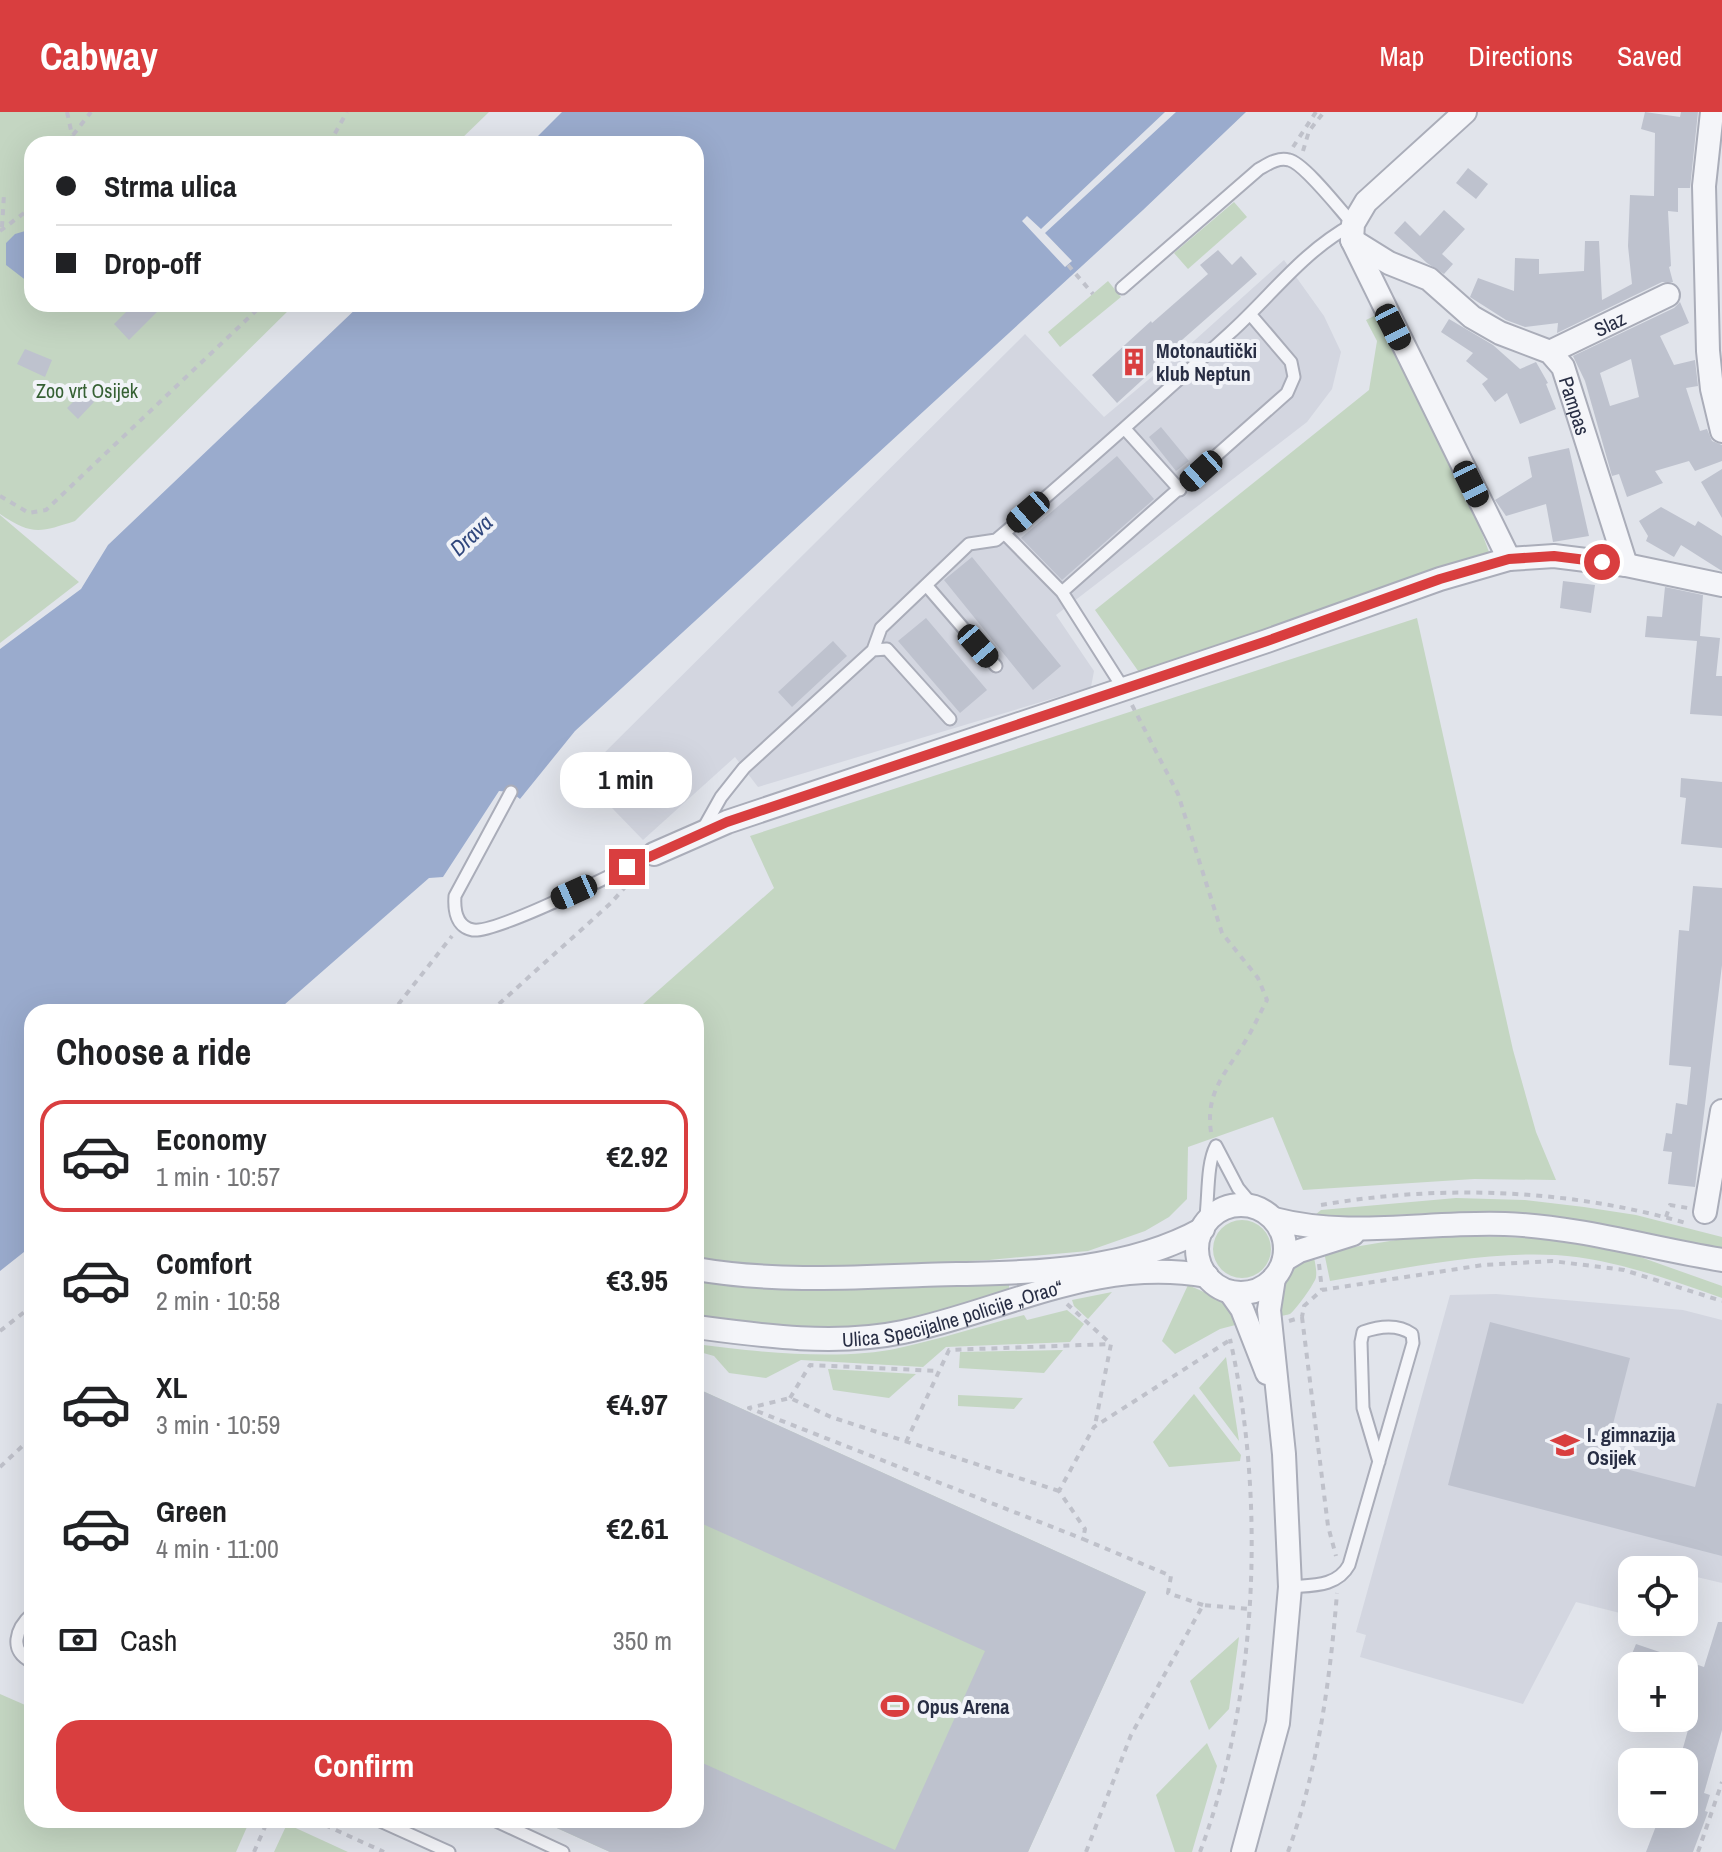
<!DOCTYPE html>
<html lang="en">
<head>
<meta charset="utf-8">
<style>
  :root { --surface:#fff; --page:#f6f6f6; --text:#202124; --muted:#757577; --line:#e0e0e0; --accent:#d93e3f }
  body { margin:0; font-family:"Archivo Narrow",sans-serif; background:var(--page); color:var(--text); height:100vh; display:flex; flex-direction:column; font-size:30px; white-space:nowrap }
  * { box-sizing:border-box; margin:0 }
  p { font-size:26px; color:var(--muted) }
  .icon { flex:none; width:44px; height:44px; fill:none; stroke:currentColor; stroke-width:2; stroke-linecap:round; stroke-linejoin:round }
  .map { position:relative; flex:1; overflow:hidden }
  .panel { position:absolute; left:24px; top:892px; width:680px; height:824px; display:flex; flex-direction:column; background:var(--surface); border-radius:24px; box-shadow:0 8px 32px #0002 }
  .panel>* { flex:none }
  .guide { position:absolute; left:24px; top:24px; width:680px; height:176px; border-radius:24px; box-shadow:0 8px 32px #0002; display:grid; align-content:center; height:176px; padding:0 32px; background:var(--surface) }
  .controls { position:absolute; left:1618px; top:1444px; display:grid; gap:16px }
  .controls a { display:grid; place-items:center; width:80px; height:80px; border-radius:16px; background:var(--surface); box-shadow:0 8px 32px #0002; font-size:40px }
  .end { position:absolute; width:36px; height:36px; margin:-18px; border:10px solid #d93e3f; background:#fff; box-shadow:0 0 0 4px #fff }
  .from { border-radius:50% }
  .bubble { position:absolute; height:56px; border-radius:24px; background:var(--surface); box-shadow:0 8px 32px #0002; font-size:26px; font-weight:700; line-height:56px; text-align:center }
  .car { position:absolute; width:24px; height:48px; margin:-24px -12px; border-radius:10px; box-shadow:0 0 6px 2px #0007; background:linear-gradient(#222 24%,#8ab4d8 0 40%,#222 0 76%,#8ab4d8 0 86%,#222 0) }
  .guide b { display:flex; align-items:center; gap:28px; height:76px; font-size:30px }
  .guide b+b { border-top:2px solid var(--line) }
  .guide i { width:20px; height:20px; background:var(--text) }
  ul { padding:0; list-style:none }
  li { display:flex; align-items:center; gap:24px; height:112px; margin:0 16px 12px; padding:0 16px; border:4px solid transparent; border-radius:24px }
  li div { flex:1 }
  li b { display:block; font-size:30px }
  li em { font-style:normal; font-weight:700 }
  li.on { border-color:var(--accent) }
  li>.icon { width:72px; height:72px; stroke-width:1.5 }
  h2 { padding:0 32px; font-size:36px; line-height:96px }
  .pay { display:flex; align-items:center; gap:20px; height:88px; padding:0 32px; font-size:30px }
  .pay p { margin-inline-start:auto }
  .cta { display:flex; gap:16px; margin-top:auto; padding:16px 32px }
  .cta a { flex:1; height:92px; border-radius:24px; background:var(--accent); color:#fff; font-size:32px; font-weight:700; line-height:92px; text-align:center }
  header { display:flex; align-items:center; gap:48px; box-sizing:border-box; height:112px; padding:0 40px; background:var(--accent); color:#fff }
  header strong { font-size:38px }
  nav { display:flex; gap:44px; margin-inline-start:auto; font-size:28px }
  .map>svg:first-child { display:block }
  .built { fill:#d3d6e0 }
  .green { fill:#c4d6c2 }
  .water { fill:#9aabcd }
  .pier { fill:#e1e4eb }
  .building { fill:#bec2ce; fill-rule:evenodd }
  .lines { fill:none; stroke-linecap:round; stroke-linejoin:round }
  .lane-casing { stroke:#aaadb9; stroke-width:15 }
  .street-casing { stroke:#aaadb9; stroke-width:26 }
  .path { stroke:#bfc1ca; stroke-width:4; stroke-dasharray:6 6; stroke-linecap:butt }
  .lane { stroke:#f4f5f9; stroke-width:11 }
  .street { stroke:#f4f5f9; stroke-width:22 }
  .route { stroke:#d93e3f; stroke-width:10 }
  .labels { text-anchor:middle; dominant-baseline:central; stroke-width:8; stroke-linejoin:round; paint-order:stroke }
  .street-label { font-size:20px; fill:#282e44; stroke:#f1f3f8 }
  .poi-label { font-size:20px; font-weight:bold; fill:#282e44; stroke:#f1f3f8; text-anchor:start }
  .park-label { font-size:20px; fill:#366134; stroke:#f1f3f8 }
  .water-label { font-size:22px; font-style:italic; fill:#2f467c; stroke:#f1f3f8 }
</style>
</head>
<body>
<header>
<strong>Cabway</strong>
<nav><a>Map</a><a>Directions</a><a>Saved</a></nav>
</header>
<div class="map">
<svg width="1722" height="1740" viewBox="0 0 1722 1740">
  <rect width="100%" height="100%" fill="#e1e4eb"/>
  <!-- built -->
  <path class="built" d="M1284 148 1324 204 1341 240 1332 277 1307 310 1056 503 1094 559 1091 575 758 675 735 645 643 728 581 664 1025 222 1104 305 1185 237Z
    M1496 1182 1683 1198 1722 1208V1471L1684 1462V1458H1632V1504L1576 1490 1523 1592 1360 1545 1366 1523 1356 1520 1450 1183Z"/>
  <!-- green -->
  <path class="green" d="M0 0H489L456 32H32V192H295L75 409C41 420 32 424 0 402Z
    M1234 90 1247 105 1188 157 1174 141Z
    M1108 169 1121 185 1060 235 1048 220Z
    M1380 201 1467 381 1489 440 1141 563 1095 498 1369 278 1377 229 1366 208Z
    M0 403 79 470 0 531Z
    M1417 506 1513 938 1536 1020 1556 1068 1474 1067 1303 1078 1273 1005 1188 1035 1187 1087 1169 1105 1145 1119 1088 1139 989 1148 843 1155 764 1154 696 1145V900H634L774 776 750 724Z
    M1456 1086 1525 1088 1584 1095 1636 1103 1722 1125V1141C1638 1118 1554 1102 1467 1101 1417 1100 1368 1106 1319 1106L1315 1103 1321 1098Z
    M1213 1137a29 29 0 1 1 58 0a29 29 0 1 1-58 0Z
    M1471 1124 1534 1126 1592 1134 1629 1141 1722 1174V1186C1668 1167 1613 1147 1556 1143 1480 1139 1404 1157 1330 1169L1324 1140 1408 1126Z
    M1314 1145C1315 1151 1317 1159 1316 1165 1316 1170 1294 1200 1290 1202 1288 1203 1280 1204 1277 1204 1279 1178 1287 1154 1314 1145Z
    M696 1164 1009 1170V1179C971 1190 933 1204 894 1210 829 1220 761 1214 696 1205Z
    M1188 1173C1210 1182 1229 1191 1243 1211L1220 1217 1175 1242 1162 1229Z
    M1112 1180 1088 1207 1074 1194 1072 1188Z
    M1067 1198 1084 1212 1070 1230 946 1235 923 1255 801 1248 766 1266 729 1261 714 1244 696 1239V1232C755 1240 841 1249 899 1236 941 1227 983 1213 1024 1203L1027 1208Z
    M1063 1238 1044 1261 959 1256 960 1240Z
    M1226 1245 1239 1329 1199 1276Z
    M828 1257 916 1262 889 1286 833 1278Z
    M696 1276 1146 1480 1028 1740H610L539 1708H696Z
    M1194 1282 1241 1343 1240 1349 1169 1355 1153 1330Z
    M958 1283 1023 1286 1014 1297 958 1294Z
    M1239 1525 1229 1597 1209 1618 1190 1569Z
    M0 1582 32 1596V1708H250L236 1740H0Z
    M1207 1631 1217 1654 1192 1740H1175L1156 1683Z
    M287 1712 348 1740H274Z"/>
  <!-- water -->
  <path class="water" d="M562 0H1246L1143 98 575 619 520 687 511 680 499 679 443 765 429 766 276 900H32L31 1113 24 1140 0 1159V537L81 477 108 433 361 192H696V32H530Z
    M32 117V173L6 153V131L15 122Z"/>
  <!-- pier -->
  <path class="pier" d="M1165 0H1176L1045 121 1072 149 1065 155 1022 109 1027 104 1041 117Z"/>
  <!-- building -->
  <path class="building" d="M1645 0 1680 5 1681 0H1698L1690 76H1678V100L1668 99 1671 154 1669 155 1673 170H1662L1557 221 1558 211 1525 215 1506 208 1470 185 1478 166 1514 179 1515 146 1539 147V162L1584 159 1585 129H1599L1602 188 1632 172 1628 134 1630 83 1654 84 1655 21 1641 17Z
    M1468 56 1488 72 1476 87 1456 71Z
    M1444 98 1465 117 1442 142 1453 152 1444 162 1427 151 1394 121 1405 109 1420 124Z
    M1218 138 1232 153 1241 144 1257 162 1174 235 1176 237 1117 291 1092 263 1151 209 1152 211 1208 162 1200 153Z
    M1680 190 1689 211 1660 224 1674 253 1695 248 1698 274 1686 276 1700 319 1707 317 1712 329 1722 333V349L1695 359 1689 349 1655 359 1663 371 1627 385 1619 362 1612 364 1585 269 1573 244 1674 196ZM1631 247 1639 285 1610 294 1600 261Z
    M134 192H165L129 228 114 212Z
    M1449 207 1493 233 1520 257 1536 250 1548 271 1546 272 1556 297 1520 312 1507 281 1495 290 1482 272 1488 267 1466 249 1473 241 1441 220Z
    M25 237 52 248 45 265 17 252Z
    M84 279 94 290 78 307 67 296Z
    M1161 315 1189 349 1176 359 1149 325Z
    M1569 336 1589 424 1553 430 1546 392 1506 404 1495 388 1532 365 1528 345Z
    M1117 344 1154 387 1062 468 1021 426Z
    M1722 357V406L1701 370Z
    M1661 395 1695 414 1698 409 1722 424V459L1681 433 1674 445 1646 429 1648 424 1639 409Z
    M972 445 1061 554 1033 578 944 468Z
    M1563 469 1595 473 1591 501 1560 496Z
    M1665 475 1703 483 1700 524 1720 526 1716 564H1722V604L1690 602 1697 529 1645 525 1647 504 1662 505Z
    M926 506 987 578 960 601 898 529Z
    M833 529 847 544 792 595 778 580Z
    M1681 666 1722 670V736L1681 732 1686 686 1680 685Z
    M1693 774 1722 776V853L1695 1075 1668 1072 1672 1040 1663 1039 1666 1021 1672 1022 1676 991 1687 993 1691 955 1669 953 1679 818 1689 819Z
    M1490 1210 1630 1246 1603 1351 1695 1375 1717 1291 1722 1292V1444L1448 1373Z
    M696 1276 1146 1480 1028 1740H610L539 1708H696V1648L895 1738 985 1539 696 1409Z
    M1718 1510H1722V1618L1704 1681 1710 1683 1705 1699 1708 1700 1693 1740H1646L1656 1714 1629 1702H1684V1650H1679L1690 1611 1684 1609V1554H1627L1636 1532 1704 1555Z"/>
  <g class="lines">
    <defs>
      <path id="lane" d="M1125 317 1180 378
        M1004 421 1062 480 1123 576
        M926 473 996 554
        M1062 480 1287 281 1294 265 1291 250 1250 202
        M873 538 887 537 950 607
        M511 680 455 784C454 798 456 815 473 818 496 822 626 756 654 742
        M703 717 721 685 744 656 873 538 881 516 969 432 996 428C1076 360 1153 291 1230 221 1273 182 1301 141 1353 112 1341 99 1304 51 1289 48 1278 45 1268 52 1259 57L1122 176
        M1216 1034 1238 1076 1253 1094
        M1205 1112C1209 1088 1206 1053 1216 1034
        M1290 1475C1312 1473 1337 1475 1349 1453L1413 1231 1412 1222C1398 1212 1380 1214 1363 1220L1361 1230 1363 1296 1379 1350
        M32 1502C16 1516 8 1539 32 1550
        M378 1708 449 1740
        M494 1708 563 1740"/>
      <g id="street">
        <path d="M1465 0 1366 90 1353 112 1352 128 1509 447"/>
        <path d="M1712 0 1704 74 1708 239 1712 277 1722 319"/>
        <path id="s1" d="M1352 128 1389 151 1429 167 1472 205 1500 221 1550 240 1563 255 1626 453"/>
        <path id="s2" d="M1550 240 1668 183"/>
        <path d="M654 742 727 710 1267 529 1440 467 1509 447 1554 444 1626 453 1722 473"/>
        <circle cx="1241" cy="1137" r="44"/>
        <path d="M1705 1100 1722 999"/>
        <path d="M1274 1107C1350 1127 1428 1109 1505 1112 1580 1115 1649 1136 1722 1148"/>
        <path d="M1284 1148 1299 1139 1353 1122"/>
        <path d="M696 1157C771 1170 847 1166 922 1163 1016 1160 1118 1164 1203 1117"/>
        <path d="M1230 1180 1242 1197 1267 1261"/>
        <path id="s3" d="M696 1215C763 1224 836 1234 903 1220 1006 1198 1097 1144 1207 1164"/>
        <path d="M1243 1740 1278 1611 1290 1475 1284 1342 1269 1198 1274 1166"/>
      </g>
    </defs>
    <!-- lane casing -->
    <use href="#lane" class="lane-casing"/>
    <!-- street casing -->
    <use href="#street" class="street-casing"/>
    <!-- path -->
    <path class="path" d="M67 0 74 32
      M73 23 91 0
      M329 32 347 0
      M1293 35 1316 0
      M1303 39 1309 19 1324 0
      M2 115 4 82
      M0 119 32 95
      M1068 153 1093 182
      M0 384 29 401 46 398 263 192
      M1132 593 1178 682 1222 821 1258 866 1267 888C1260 901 1254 915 1246 928 1227 960 1205 979 1211 1020
      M389 900 397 894 452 824
      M490 900 611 791 626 774
      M1321 1093C1441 1072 1572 1077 1689 1112
      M1666 1105 1670 1093 1688 1096
      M1319 1152 1322 1178
      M1067 1192 1111 1232 1095 1313
      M1302 1205 1328 1414 1336 1444
      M1289 1209 1302 1205 1304 1194 1322 1178 1483 1153 1552 1149 1624 1158 1722 1189
      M0 1219 32 1194
      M790 1286 810 1253 939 1259
      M906 1330 949 1238 1111 1232
      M0 1355 32 1325
      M1059 1379 831 1305 790 1286 749 1296 1083 1427
      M1203 1493 1168 1481 1171 1464 1083 1427 1085 1417 1059 1379 1094 1315 1230 1228
      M314 1708 384 1740
      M254 1740 268 1708
      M1086 1740 1131 1623 1203 1493 1249 1497
      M1200 1740C1258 1586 1266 1387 1230 1227
      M1288 1740C1318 1657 1330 1569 1337 1481
      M1698 1740 1722 1670"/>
    <!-- lane -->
    <use href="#lane" class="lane"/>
    <!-- street -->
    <use href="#street" class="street"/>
  </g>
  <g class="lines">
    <!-- route -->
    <path class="route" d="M627 755 727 710 1267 529 1440 467 1509 447 1554 444 1602 450"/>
  </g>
  <!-- icons -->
  <defs>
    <symbol id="building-bare" viewBox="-9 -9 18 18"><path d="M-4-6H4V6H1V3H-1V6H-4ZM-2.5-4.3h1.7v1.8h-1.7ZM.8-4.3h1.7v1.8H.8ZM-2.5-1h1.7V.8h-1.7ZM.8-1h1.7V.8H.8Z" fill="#d93e3f" stroke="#f1f3f8" stroke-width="2.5" paint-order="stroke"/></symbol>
    <symbol id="school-bare" viewBox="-9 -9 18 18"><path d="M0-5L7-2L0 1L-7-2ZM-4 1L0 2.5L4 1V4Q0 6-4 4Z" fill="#d93e3f" stroke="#f1f3f8" stroke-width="2.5" paint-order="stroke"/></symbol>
    <symbol id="stadium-bare" viewBox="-9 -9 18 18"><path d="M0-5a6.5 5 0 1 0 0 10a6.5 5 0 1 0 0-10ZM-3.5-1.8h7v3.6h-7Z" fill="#d93e3f" stroke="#f1f3f8" stroke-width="2.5" paint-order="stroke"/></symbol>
  </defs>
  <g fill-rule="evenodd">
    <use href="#building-bare" x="1114" y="230" width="40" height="40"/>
    <use href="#school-bare" x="1545" y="1313" width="40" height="40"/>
    <use href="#stadium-bare" x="875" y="1574" width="40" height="40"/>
  </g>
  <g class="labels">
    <!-- street labels -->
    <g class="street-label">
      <text stroke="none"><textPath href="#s2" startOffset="66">Slaz</textPath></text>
      <text stroke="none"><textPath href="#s1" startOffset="290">Pampas</textPath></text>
      <text stroke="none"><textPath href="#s3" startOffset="260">Ulica Specijalne policije „Orao“</textPath></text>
    </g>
    <!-- poi labels -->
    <g class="poi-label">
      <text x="1156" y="238">Motonautički<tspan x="1156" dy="23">klub Neptun</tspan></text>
      <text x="1587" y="1322">I. gimnazija<tspan x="1587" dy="23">Osijek</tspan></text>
      <text x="917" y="1594">Opus Arena</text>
    </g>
    <!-- park labels -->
    <g class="park-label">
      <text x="87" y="278">Zoo vrt Osijek</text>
    </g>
    <!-- water labels -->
    <g class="water-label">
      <text transform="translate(471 423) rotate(-43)">Drava</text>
    </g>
  </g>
</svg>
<div class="controls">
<a><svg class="icon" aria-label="locate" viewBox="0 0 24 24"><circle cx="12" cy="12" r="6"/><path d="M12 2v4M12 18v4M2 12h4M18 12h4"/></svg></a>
<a>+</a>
<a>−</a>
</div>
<i class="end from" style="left:1602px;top:450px"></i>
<i class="end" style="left:627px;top:755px"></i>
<div class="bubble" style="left:560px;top:640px;width:132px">1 min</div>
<i class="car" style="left:1393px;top:215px;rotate:153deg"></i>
<i class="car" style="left:1201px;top:359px;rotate:228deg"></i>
<i class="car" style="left:1471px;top:372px;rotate:154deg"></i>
<i class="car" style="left:1028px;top:400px;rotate:229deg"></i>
<i class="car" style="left:978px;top:534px;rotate:139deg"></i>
<i class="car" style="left:574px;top:780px;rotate:246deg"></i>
<div class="guide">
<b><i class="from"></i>Strma ulica</b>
<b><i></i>Drop-off</b>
</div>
<section class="panel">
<h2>Choose a ride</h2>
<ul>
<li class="on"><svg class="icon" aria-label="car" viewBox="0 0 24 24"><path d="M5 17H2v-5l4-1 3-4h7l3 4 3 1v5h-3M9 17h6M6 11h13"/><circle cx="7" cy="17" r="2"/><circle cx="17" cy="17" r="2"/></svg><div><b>Economy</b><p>1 min · 10:57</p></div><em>€2.92</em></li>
<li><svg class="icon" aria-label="car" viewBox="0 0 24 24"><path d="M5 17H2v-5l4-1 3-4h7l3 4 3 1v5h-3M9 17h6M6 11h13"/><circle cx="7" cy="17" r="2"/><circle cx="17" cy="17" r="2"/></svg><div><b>Comfort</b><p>2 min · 10:58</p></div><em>€3.95</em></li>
<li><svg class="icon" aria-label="car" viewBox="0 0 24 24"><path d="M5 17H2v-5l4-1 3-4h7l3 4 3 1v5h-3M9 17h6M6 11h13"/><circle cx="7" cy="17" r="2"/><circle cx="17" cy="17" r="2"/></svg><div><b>XL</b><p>3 min · 10:59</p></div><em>€4.97</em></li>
<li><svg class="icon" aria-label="car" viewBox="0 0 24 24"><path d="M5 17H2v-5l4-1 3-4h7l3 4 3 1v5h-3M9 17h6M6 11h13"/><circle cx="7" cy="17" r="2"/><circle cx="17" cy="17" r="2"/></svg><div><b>Green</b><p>4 min · 11:00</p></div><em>€2.61</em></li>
</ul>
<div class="pay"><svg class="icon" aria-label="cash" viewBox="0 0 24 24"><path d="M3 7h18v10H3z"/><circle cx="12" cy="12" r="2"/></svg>Cash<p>350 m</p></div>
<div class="cta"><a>Confirm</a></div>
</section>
</div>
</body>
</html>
